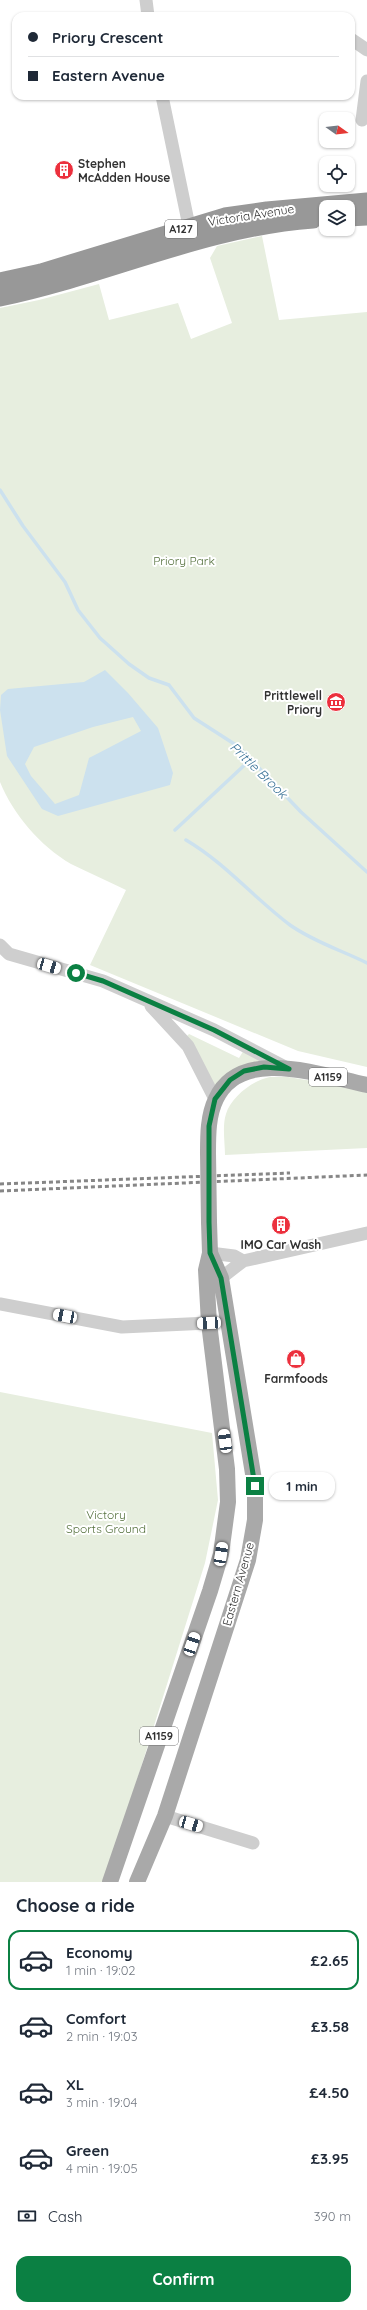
<!DOCTYPE html>
<html lang="en">
<head>
<meta charset="utf-8">
<style>
  :root { --surface:#fff; --page:#f6f6f7; --text:#1f2937; --muted:#747a83; --line:#e0e1e3; --accent:#0b8043 }
  body { margin:0; font-family:Quicksand,sans-serif; background:var(--page); color:var(--text); height:100vh; display:flex; flex-direction:column; font-size:15px; white-space:nowrap }
  * { box-sizing:border-box; margin:0 }
  p { font-size:13px; color:var(--muted) }
  .icon { flex:none; width:22px; height:22px; fill:none; stroke:currentColor; stroke-width:2; stroke-linecap:round; stroke-linejoin:round }
  .map { position:relative; height:1882px; overflow:hidden }
  .panel { display:flex; flex-direction:column; background:var(--surface); flex:1 }
  .panel>* { flex:none }
  .guide { position:absolute; left:12px; top:12px; width:343px; height:88px; border-radius:12px; box-shadow:0 1px 3px #0004; display:grid; align-content:center; height:88px; padding:0 16px; background:var(--surface) }
  .needle { width:26px; rotate:104deg }
  .controls { position:absolute; left:319px; top:112px; display:grid; gap:8px }
  .controls a { display:grid; place-items:center; width:36px; height:36px; border-radius:8px; background:var(--surface); box-shadow:0 1px 3px #0004; font-size:20px }
  .end { position:absolute; width:18px; height:18px; margin:-9px; border:5px solid #0b8043; background:#fff; box-shadow:0 0 0 2px #fff }
  .from { border-radius:50% }
  .bubble { position:absolute; height:28px; border-radius:12px; background:var(--surface); box-shadow:0 1px 3px #0004; font-size:13px; font-weight:800; line-height:28px; text-align:center }
  .car { position:absolute; width:12px; height:24px; margin:-12px -6px; border-radius:5px; box-shadow:0 0 3px 1px #0007; background:linear-gradient(#fff 24%,#345 0 40%,#fff 0 76%,#345 0 86%,#fff 0) }
  .guide b { display:flex; align-items:center; gap:14px; height:38px; font-size:15px }
  .guide b+b { border-top:1px solid var(--line) }
  .guide i { width:10px; height:10px; background:var(--text) }
  ul { padding:0; list-style:none }
  li { display:flex; align-items:center; gap:12px; height:60px; margin:0 8px 6px; padding:0 8px; border:2px solid transparent; border-radius:12px }
  li div { flex:1 }
  li b { display:block; font-size:15px }
  li em { font-style:normal; font-weight:800 }
  li.current { border-color:var(--accent) }
  li>.icon { width:36px; height:36px; stroke-width:1.5 }
  h2 { padding:0 16px; font-size:18px; line-height:48px }
  .pay { display:flex; align-items:center; gap:10px; height:44px; padding:0 16px; font-size:15px }
  .pay p { margin-inline-start:auto }
  .action { display:flex; gap:8px; margin-top:auto; padding:8px 16px }
  .action a { flex:1; height:46px; border-radius:12px; background:var(--accent); color:#fff; font-size:16px; font-weight:800; line-height:46px; text-align:center }
  .map>svg:first-child { display:block }
  .green { fill:#e7eedf }
  .water { fill:#cce1ee; fill-rule:evenodd }
  .lines { fill:none; stroke-linecap:round; stroke-linejoin:round }
  .stream { stroke:#cce1ee; stroke-width:3.5 }
  .minor { stroke:#cecece; stroke-width:13 }
  .major { stroke:#a9a9a9; stroke-width:16 }
  .highway { stroke:#989898; stroke-width:19 }
  .rail { stroke:#868686; stroke-width:3; stroke-dasharray:4 3; stroke-linecap:butt }
  .major-bridge { stroke:#a9a9a9; stroke-width:16 }
  .route { stroke:#0b8043; stroke-width:5 }
  .labels { text-anchor:middle; dominant-baseline:central; stroke-width:4; stroke-linejoin:round; paint-order:stroke }
  .shield { fill:#fff; stroke:#6f6f6f; stroke-width:1 }
  .shield-label { font-size:11px; font-weight:bold; fill:#313131 }
  .poi-label { font-size:12px; font-weight:bold; fill:#313131; stroke:#fff }
  .street-label { font-size:12px; fill:#313131; stroke:#fff }
  .park-label { font-size:12px; fill:#54703c; stroke:#fff }
  .water-label { font-size:13px; font-style:italic; fill:#3b7398; stroke:#fff }
</style>
</head>
<body>
<div class="map">
<svg width="367" height="1882" viewBox="0 0 367 1882">
  <rect width="100%" height="100%" fill="#fff"/>
  <!-- green -->
  <path class="green" d="M262 236 279 320 367 312V1067L298 1051 90 965 126 890C108 881 89 873 71 864 40 846 13 814 0 782V308L39 300 99 284 109 320 178 303 191 339 232 323 210 258 217 246Z
    M189 1034 239 1058 244 1050 269 1059 215 1087 186 1037Z
    M270 1077H288L367 1090V1148L225 1155C225 1143 222 1126 226 1114 231 1097 253 1080 270 1077Z
    M0 1392 212 1433 218 1500 205 1563 105 1882H0Z"/>
  <!-- water -->
  <path class="water" d="M105 670 128 693 158 728 173 773 170 785 58 816 42 809 7 756 0 710 1 695 8 689 84 682ZM133 717 141 731 89 758 79 795 55 804 31 776 25 764 34 747 93 727Z"/>
  <g class="lines">
    <!-- stream -->
    <path class="stream" d="M0 490 23 526 65 582 78 610 100 638 129 664 149 678 169 685 194 718 239 747 301 812 367 872
      M175 830 251 759
      M186 840C225 863 254 898 290 925 314 942 341 950 367 963"/>
    <!-- minor -->
    <path class="minor" d="M146 0 148 16
      M351 39 367 50
      M162 96 189 226
      M362 120 367 81
      M0 945 9 954 103 981 214 1030 287 1068
      M151 1006 188 1046 215 1099
      M210 1253 234 1256 243 1261
      M221 1278 243 1261 367 1233
      M0 1304 122 1327 209 1323
      M165 1816 253 1843"/>
    <!-- major -->
    <path class="major" d="M208 1153C208 1135 208 1115 216 1099 241 1045 323 1076 367 1085
      M110 1882 210 1591 221 1554 228 1502 227 1469 209 1323 206 1270 210 1253 209 1222
      M137 1882 165 1816 248 1560 255 1520V1486L221 1278 210 1253"/>
    <!-- highway -->
    <path class="highway" d="M348 217 367 216
      M0 282 41 273 225 217 267 211 367 202
      M0 297C106 275 204 227 313 219"/>
    <!-- rail -->
    <path class="rail" d="M0 1184 290 1173
      M0 1191 367 1175"/>
    <!-- major-bridge -->
    <path class="major-bridge" d="M208 1153 209 1222"/>
  </g>
  <g class="lines">
    <!-- route -->
    <path class="route" d="M76 973 103 981 214 1030 289 1069 264 1067 244 1071 230 1080 215 1099 209 1126V1222L210 1253 221 1278 255 1486"/>
  </g>
  <!-- icons -->
  <defs>
    <symbol id="building-disc" viewBox="-11 -11 22 22"><circle r="9.5" fill="#ec303d" stroke="#fff"/><path d="M-4-6H4V6H1V3H-1V6H-4ZM-2.5-4.3h1.7v1.8h-1.7ZM.8-4.3h1.7v1.8H.8ZM-2.5-1h1.7V.8h-1.7ZM.8-1h1.7V.8H.8Z" fill="#fff"/></symbol>
    <symbol id="museum-disc" viewBox="-11 -11 22 22"><circle r="9.5" fill="#ec303d" stroke="#fff"/><path d="M0-6L6-3V-2H-6V-3ZM-5-1h2V3h-2ZM-1-1h2V3h-2ZM3-1h2V3H3ZM-6 4H6V6H-6Z" fill="#fff"/></symbol>
    <symbol id="shop-disc" viewBox="-11 -11 22 22"><circle r="9.5" fill="#ec303d" stroke="#fff"/><path d="M-5-2.5h2.3a2.7 3.5 0 0 1 5.4 0H5L5.5 6h-11ZM-1.5-2.5h3a1.5 2.3 0 0 0-3 0Z" fill="#fff"/></symbol>
  </defs>
  <g fill-rule="evenodd">
    <use href="#building-disc" x="53" y="159" width="22" height="22"/>
    <use href="#museum-disc" x="325" y="691" width="22" height="22"/>
    <use href="#building-disc" x="270" y="1214" width="22" height="22"/>
    <use href="#shop-disc" x="285" y="1348" width="22" height="22"/>
  </g>
  <g class="labels">
    <!-- shield labels -->
    <g class="shield">
      <rect x="165" y="220" width="32" height="18" rx="3"/>
      <rect x="309" y="1068" width="38" height="18" rx="3"/>
      <rect x="140" y="1727" width="38" height="18" rx="3"/>
    </g>
    <g class="shield-label">
      <text x="181" y="229">A127</text>
      <text x="328" y="1077">A1159</text>
      <text x="159" y="1736">A1159</text>
    </g>
    <!-- poi labels -->
    <g class="poi-label">
      <text x="78" y="163" text-anchor="start">Stephen<tspan x="78" dy="14">McAdden House</tspan></text>
      <text x="322" y="695" text-anchor="end">Prittlewell<tspan x="322" dy="14">Priory</tspan></text>
      <text x="281" y="1244">IMO Car Wash</text>
      <text x="296" y="1378">Farmfoods</text>
    </g>
    <!-- street labels -->
    <g class="street-label">
      <text transform="translate(251 215) rotate(-9)">Victoria Avenue</text>
      <text transform="translate(238 1584) rotate(-74)">Eastern Avenue</text>
    </g>
    <!-- park labels -->
    <g class="park-label">
      <text x="184" y="560">Priory Park</text>
      <text x="106" y="1514">Victory<tspan x="106" dy="14">Sports Ground</tspan></text>
    </g>
    <!-- water labels -->
    <g class="water-label">
      <text transform="translate(259 770) rotate(44)">Prittle Brook</text>
    </g>
  </g>
</svg>
<div class="controls">
<a><svg class="needle" viewBox="-14 -14 28 28"><path d="M0-13l5 13h-10z" fill="#e53935"/><path d="M0 13l5-13h-10z" fill="#747a83"/></svg></a>
<a><svg class="icon" aria-label="locate" viewBox="0 0 24 24"><circle cx="12" cy="12" r="6"/><path d="M12 2v4M12 18v4M2 12h4M18 12h4"/></svg></a>
<a><svg class="icon" aria-label="layers" viewBox="0 0 24 24"><path d="M12 4l9 5-9 5-9-5zM3 14l9 5 9-5"/></svg></a>
</div>
<i class="end from" style="left:76px;top:973px"></i>
<i class="end" style="left:255px;top:1486px"></i>
<div class="bubble" style="left:269px;top:1472px;width:66px">1 min</div>
<i class="car" style="left:49px;top:966px;rotate:106deg"></i>
<i class="car" style="left:65px;top:1316px;rotate:281deg"></i>
<i class="car" style="left:209px;top:1323px;rotate:267deg"></i>
<i class="car" style="left:225px;top:1441px;rotate:352deg"></i>
<i class="car" style="left:221px;top:1554px;rotate:9deg"></i>
<i class="car" style="left:192px;top:1644px;rotate:19deg"></i>
<i class="car" style="left:191px;top:1824px;rotate:106deg"></i>
<div class="guide">
<b><i class="from"></i>Priory Crescent</b>
<b><i></i>Eastern Avenue</b>
</div>
</div>
<section class="panel">
<h2>Choose a ride</h2>
<ul>
<li class="current"><svg class="icon" aria-label="car" viewBox="0 0 24 24"><path d="M5 17H2v-5l4-1 3-4h7l3 4 3 1v5h-3M9 17h6M6 11h13"/><circle cx="7" cy="17" r="2"/><circle cx="17" cy="17" r="2"/></svg><div><b>Economy</b><p>1 min · 19:02</p></div><em>£2.65</em></li>
<li><svg class="icon" aria-label="car" viewBox="0 0 24 24"><path d="M5 17H2v-5l4-1 3-4h7l3 4 3 1v5h-3M9 17h6M6 11h13"/><circle cx="7" cy="17" r="2"/><circle cx="17" cy="17" r="2"/></svg><div><b>Comfort</b><p>2 min · 19:03</p></div><em>£3.58</em></li>
<li><svg class="icon" aria-label="car" viewBox="0 0 24 24"><path d="M5 17H2v-5l4-1 3-4h7l3 4 3 1v5h-3M9 17h6M6 11h13"/><circle cx="7" cy="17" r="2"/><circle cx="17" cy="17" r="2"/></svg><div><b>XL</b><p>3 min · 19:04</p></div><em>£4.50</em></li>
<li><svg class="icon" aria-label="car" viewBox="0 0 24 24"><path d="M5 17H2v-5l4-1 3-4h7l3 4 3 1v5h-3M9 17h6M6 11h13"/><circle cx="7" cy="17" r="2"/><circle cx="17" cy="17" r="2"/></svg><div><b>Green</b><p>4 min · 19:05</p></div><em>£3.95</em></li>
</ul>
<div class="pay"><svg class="icon" aria-label="cash" viewBox="0 0 24 24"><path d="M3 7h18v10H3z"/><circle cx="12" cy="12" r="2"/></svg>Cash<p>390 m</p></div>
<div class="action"><a>Confirm</a></div>
</section>
</body>
</html>
